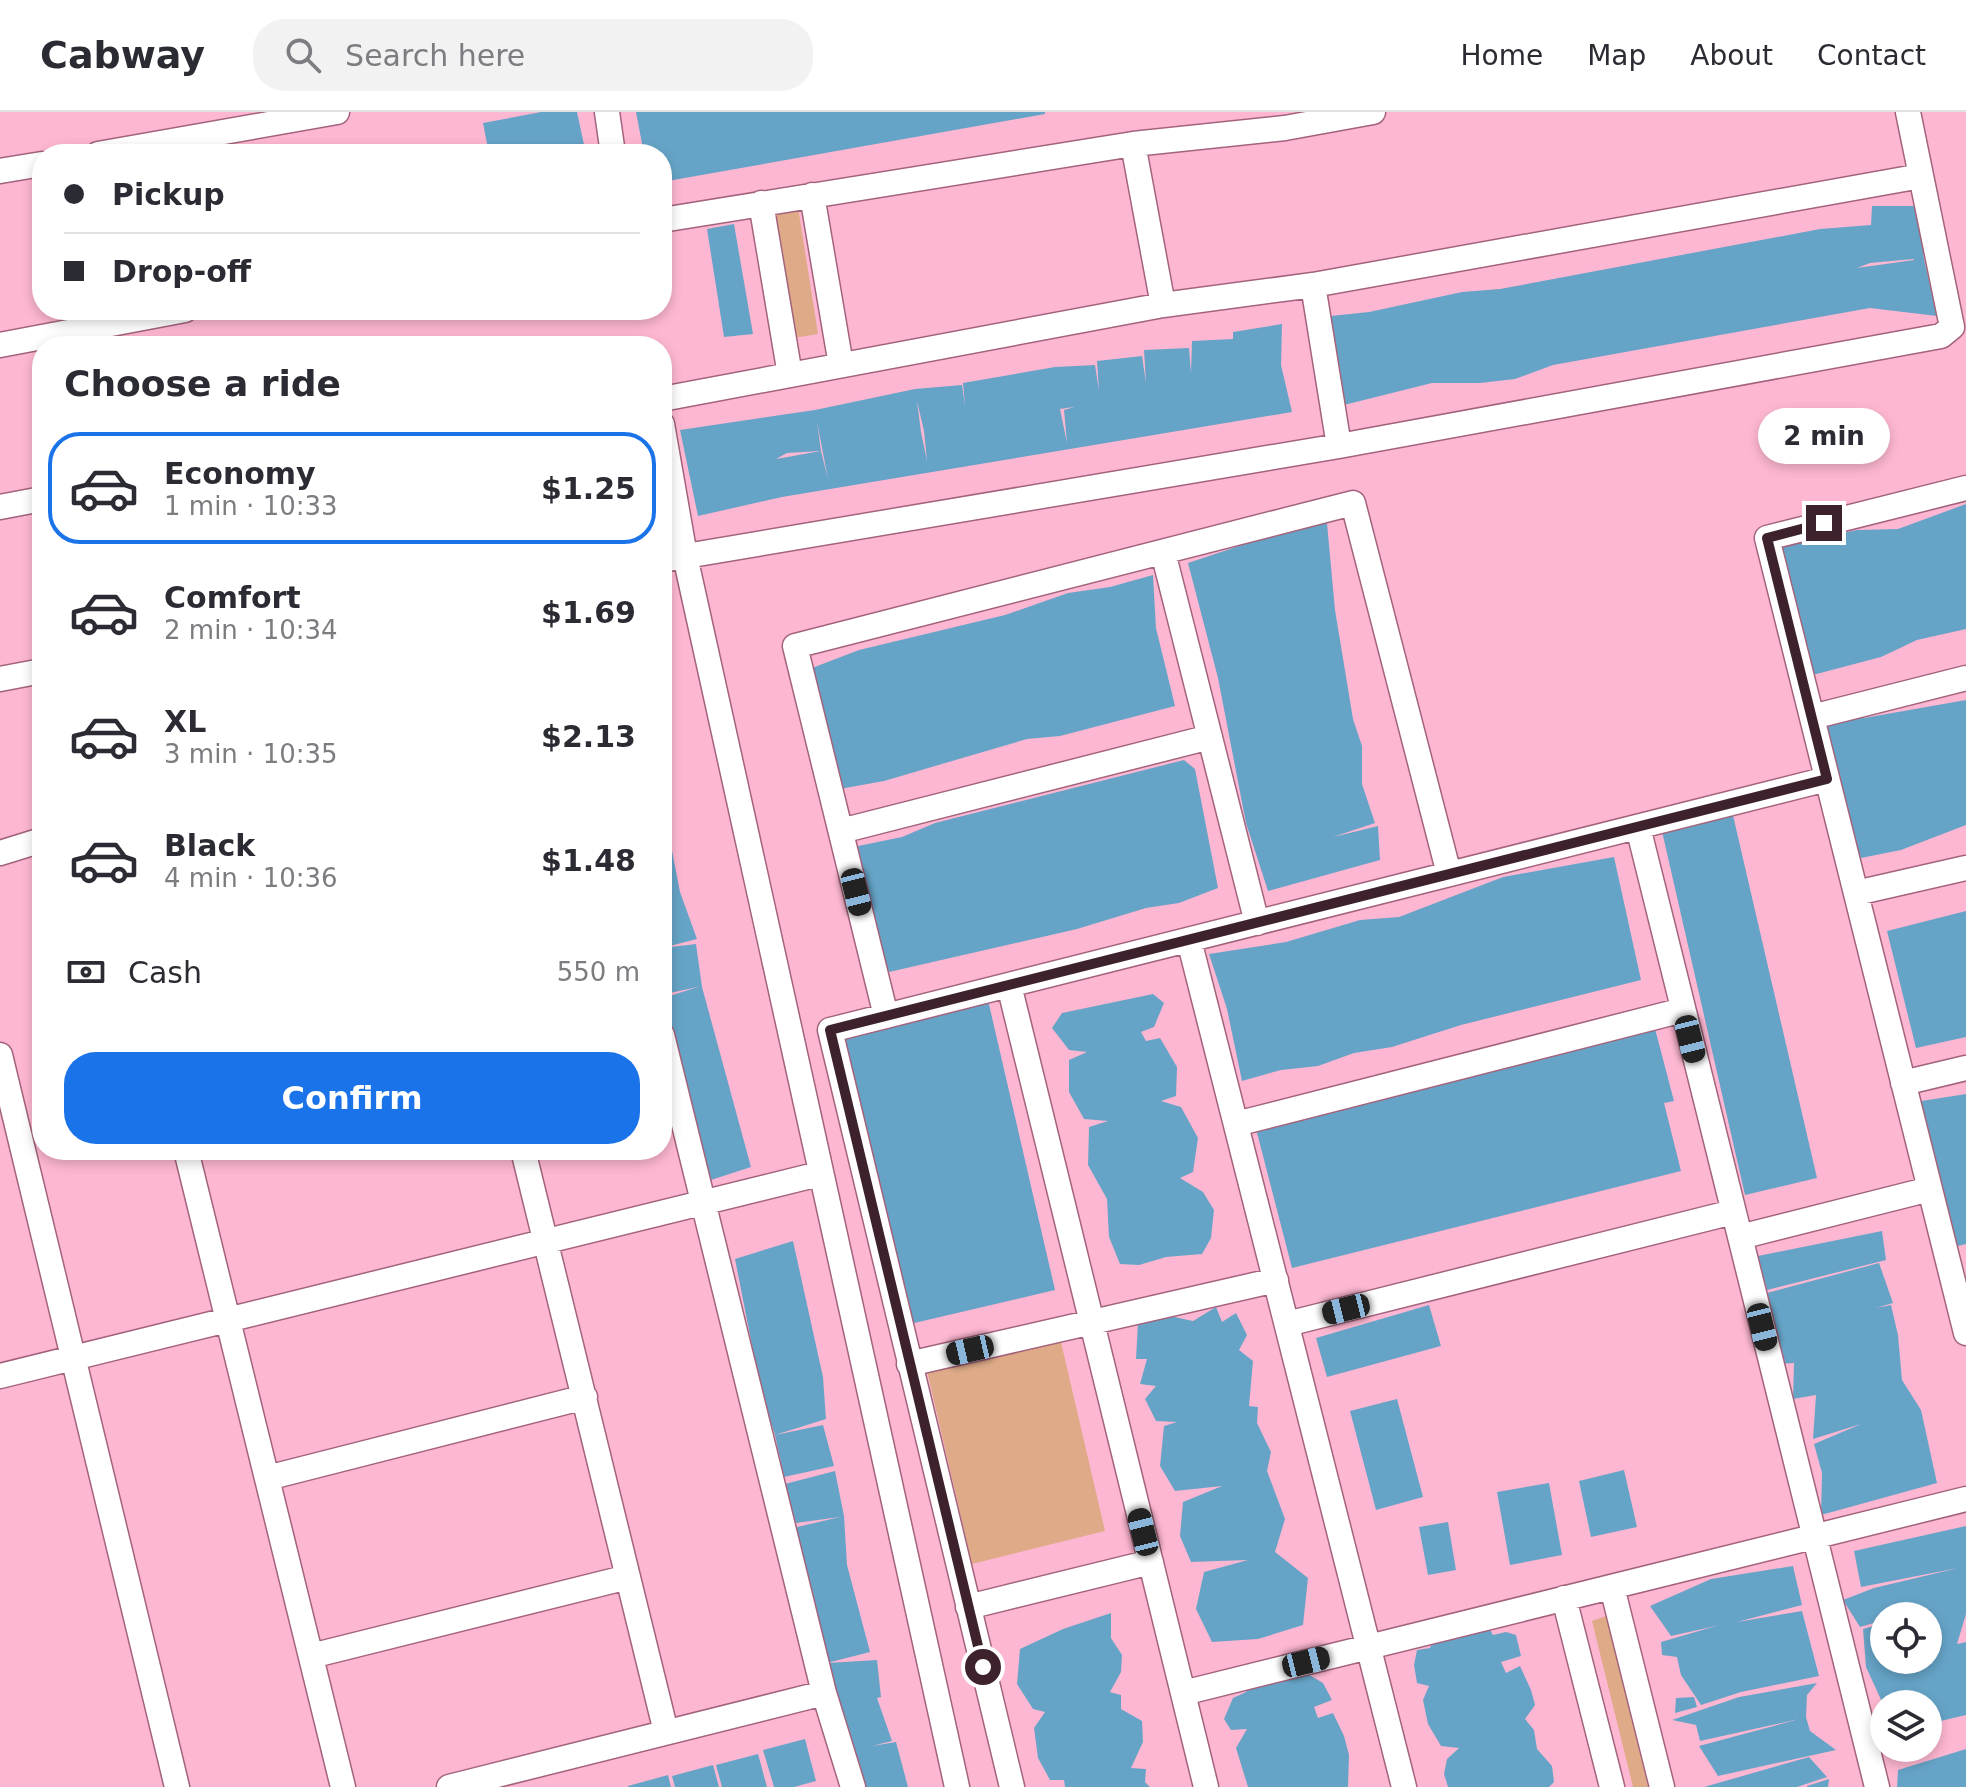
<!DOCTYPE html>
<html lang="en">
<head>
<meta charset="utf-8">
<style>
  :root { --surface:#fff; --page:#f2f2f3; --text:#2b2b33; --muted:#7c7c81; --line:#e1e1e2; --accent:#1a73e8 }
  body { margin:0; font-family:"DejaVu Sans",sans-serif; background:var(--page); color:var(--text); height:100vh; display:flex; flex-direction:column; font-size:30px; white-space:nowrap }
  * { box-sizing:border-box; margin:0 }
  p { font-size:26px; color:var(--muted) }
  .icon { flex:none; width:44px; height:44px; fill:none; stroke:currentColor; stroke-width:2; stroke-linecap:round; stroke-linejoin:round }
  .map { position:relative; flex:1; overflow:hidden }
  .details { position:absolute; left:32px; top:224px; width:640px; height:824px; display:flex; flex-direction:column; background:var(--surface); border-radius:32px; box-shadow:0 4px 12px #0003 }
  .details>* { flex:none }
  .hud { position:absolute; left:32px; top:32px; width:640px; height:176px; border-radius:32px; box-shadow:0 4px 12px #0003; display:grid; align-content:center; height:176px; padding:0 32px; background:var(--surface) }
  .controls { position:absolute; left:1870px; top:1490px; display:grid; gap:16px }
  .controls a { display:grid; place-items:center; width:72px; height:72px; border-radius:50%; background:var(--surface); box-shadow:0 4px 12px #0003; font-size:40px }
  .end { position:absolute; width:36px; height:36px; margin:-18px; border:10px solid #3d222d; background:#fff; box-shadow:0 0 0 4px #fff }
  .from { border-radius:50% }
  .bubble { position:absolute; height:56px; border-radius:28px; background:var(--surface); box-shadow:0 4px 12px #0003; font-size:26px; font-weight:700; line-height:56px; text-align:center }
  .car { position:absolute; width:24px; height:48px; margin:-24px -12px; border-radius:10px; box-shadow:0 0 6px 2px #0007; background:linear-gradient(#222 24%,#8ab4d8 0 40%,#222 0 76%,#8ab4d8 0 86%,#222 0) }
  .hud b { display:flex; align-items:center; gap:28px; height:76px; font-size:30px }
  .hud b+b { border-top:2px solid var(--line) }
  .hud i { width:20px; height:20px; background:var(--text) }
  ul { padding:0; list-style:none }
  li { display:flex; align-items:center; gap:24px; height:112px; margin:0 16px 12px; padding:0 16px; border:4px solid transparent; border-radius:32px }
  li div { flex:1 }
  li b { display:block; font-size:30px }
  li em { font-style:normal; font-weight:700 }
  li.active { border-color:var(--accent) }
  li>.icon { width:72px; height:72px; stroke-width:1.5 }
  h2 { padding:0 32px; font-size:36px; line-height:96px }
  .pay { display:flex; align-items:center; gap:20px; height:88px; padding:0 32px; font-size:30px }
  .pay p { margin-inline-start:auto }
  .action { display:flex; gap:16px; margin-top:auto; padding:16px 32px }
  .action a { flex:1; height:92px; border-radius:32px; background:var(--accent); color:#fff; font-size:32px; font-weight:700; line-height:92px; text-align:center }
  header { display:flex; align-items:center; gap:48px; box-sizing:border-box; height:112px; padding:0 40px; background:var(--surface); border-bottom:2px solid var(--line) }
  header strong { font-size:38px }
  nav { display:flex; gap:44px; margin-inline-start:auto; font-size:28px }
  .search { width:560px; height:72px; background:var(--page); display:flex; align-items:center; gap:20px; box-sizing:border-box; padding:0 28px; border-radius:32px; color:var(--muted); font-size:30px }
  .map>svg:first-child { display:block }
  .green { fill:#deaa87 }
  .building { fill:#66a4c7; fill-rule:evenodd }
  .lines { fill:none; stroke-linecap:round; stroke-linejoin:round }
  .street-casing { stroke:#a3637c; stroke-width:27 }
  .street { stroke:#fff; stroke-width:24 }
  .route { stroke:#3d222d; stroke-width:10 }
</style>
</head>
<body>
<header>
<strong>Cabway</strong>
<div class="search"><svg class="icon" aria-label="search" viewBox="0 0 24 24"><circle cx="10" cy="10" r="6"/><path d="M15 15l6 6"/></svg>Search here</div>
<nav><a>Home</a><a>Map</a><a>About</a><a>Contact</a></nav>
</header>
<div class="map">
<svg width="1966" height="1675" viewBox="0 0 1966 1675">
  <rect width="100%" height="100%" fill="#feb7d2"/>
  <!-- green -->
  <path class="green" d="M798 95 818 222 794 226 772 101Z
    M1060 1226 1105 1419 972 1452 927 1259Z
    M1606 1504 1648 1675H1633L1592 1509Z"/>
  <!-- building -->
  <path class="building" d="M541 0H577L586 42H489L483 11Z
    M636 0H1045V2L662 70V42H644Z
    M1872 94H1919L1924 147 1937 204 1870 196 1553 253 1515 267 1480 271H1432L1336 295 1321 205 1369 200 1462 180 1500 177 1820 117 1871 113ZM1914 147V148L1857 156 1870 151Z
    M734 112 753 222 724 225 707 117Z
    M1282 212 1281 253 1292 300 782 385 698 404 680 318 815 298 915 277 962 273 965 294 963 271 1055 255 1095 253 1099 279 1097 249 1142 244 1146 271 1144 238 1189 236 1191 261 1192 229 1233 227V220ZM917 289 924 319 927 349 921 320ZM1074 295 1064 298 1067 331 1060 297ZM817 310 828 367 821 339ZM821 339 776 347 787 341Z
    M1966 392V517L1917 528 1881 545 1809 564 1778 435 1857 418 1898 417Z
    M1327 411 1335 498 1353 607 1362 634V672L1375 711 1333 725 1378 714 1380 748 1268 779 1246 711 1218 566 1188 451 1248 431Z
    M1153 463 1156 516 1175 594 1060 624 1027 627 884 669 840 677 812 556 859 538 1005 503 1068 481 1110 475Z
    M1966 588V713L1901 738 1851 748 1822 612 1863 602 1864 606Z
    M1184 648 1195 657 1218 776 1179 791 1146 796 1077 817 889 860 866 790 858 734 902 725 935 711Z
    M662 687 680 780 697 827 662 836Z
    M1732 699 1817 1066 1745 1083 1661 715Z
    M1614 745 1641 868 1461 913 1392 935 1354 941 1318 954 1281 958 1242 969 1227 897 1209 842 1286 830 1360 808 1399 805 1503 765Z
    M1966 799V925L1916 936 1887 819Z
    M696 832 702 875 751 1055 711 1068 663 886 698 875 665 882 662 869V836Z
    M1153 882 1164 891 1154 915 1141 920 1146 929 1160 926 1177 955 1176 984 1161 989 1181 995 1198 1026 1193 1060 1180 1066 1203 1080 1214 1098 1211 1126 1202 1142 1166 1145 1139 1153 1120 1152 1109 1125 1107 1087 1088 1053 1089 1015 1108 1009 1084 1007 1069 980V948L1087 940 1069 938 1052 916 1062 901Z
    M988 888 1055 1178 910 1212 840 922Z
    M1653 909 1674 989 1664 991 1681 1059 1292 1156 1255 1013Z
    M1966 982V1132L1950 1136 1915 990Z
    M1882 1119 1886 1148 1767 1178 1758 1144Z
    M793 1129 823 1265 826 1307 775 1323 761 1279 735 1147Z
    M1879 1151 1893 1191 1876 1196 1891 1193 1898 1223 1902 1268 1921 1298 1937 1371 1821 1403 1822 1361 1814 1332 1861 1312 1813 1327 1816 1283 1793 1287 1794 1251 1779 1252 1767 1181Z
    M1429 1193 1441 1234 1327 1265 1316 1226Z
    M1216 1195 1222 1210 1236 1201 1247 1223 1239 1238 1253 1249 1249 1294 1258 1295 1257 1311 1271 1340 1267 1359 1285 1407 1275 1440 1308 1466 1303 1513 1258 1527 1212 1530 1196 1497 1204 1460 1248 1448 1191 1450 1180 1424 1183 1390 1222 1374 1175 1379 1160 1354 1164 1314 1177 1310 1156 1309 1145 1287 1156 1274 1140 1272 1147 1247H1136L1138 1210 1165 1203 1193 1209Z
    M1397 1287 1423 1385 1376 1398 1350 1299Z
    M823 1313 834 1354 784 1365 775 1323Z
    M1624 1358 1637 1415 1591 1425 1579 1369Z
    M835 1359 844 1404 847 1453 870 1540 827 1551 793 1416 840 1405 796 1411 785 1372Z
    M1549 1371 1562 1443 1510 1453 1497 1380Z
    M1448 1410 1456 1458 1428 1463 1419 1415Z
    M1966 1414V1502L1957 1532 1966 1530V1603L1928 1612V1592H1883L1866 1555 1863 1517 1884 1511V1548H1928V1504L1909 1503 1932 1495 1901 1504H1884V1508L1860 1515 1843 1488 1874 1476 1958 1456 1861 1475 1854 1439Z
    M1793 1454 1802 1493 1737 1510 1802 1499 1819 1564 1741 1580 1701 1593 1681 1563 1677 1545 1662 1543 1661 1530 1716 1514 1671 1524 1650 1494 1711 1467Z
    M1111 1501V1526L1122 1543 1121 1560 1110 1580 1121 1583V1597L1142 1609 1143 1630 1131 1656 1146 1657 1145 1670 1150 1675H1065L1064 1668H1050L1038 1646 1034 1616 1045 1600 1033 1597 1017 1572 1020 1537 1063 1517Z
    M1487 1513 1493 1523 1506 1520 1516 1523 1521 1544 1501 1550 1506 1561 1520 1554 1531 1578 1535 1593 1525 1607 1534 1618 1537 1637 1552 1654 1554 1670 1549 1675H1448L1444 1662 1447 1647 1459 1636 1441 1634 1428 1612 1423 1588 1429 1574 1417 1571 1414 1553 1417 1538 1430 1536 1435 1524 1445 1529 1455 1520Z
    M877 1548 881 1585 877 1586 892 1629 872 1634 896 1630 908 1675H861L827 1551Z
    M1306 1561 1323 1571 1332 1588 1314 1595 1318 1606 1333 1601 1344 1624 1349 1643 1348 1675H1248L1236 1636 1247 1617 1231 1618 1224 1607 1233 1586 1246 1580 1253 1570Z
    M1817 1571 1807 1583 1806 1605 1810 1619 1836 1638 1718 1664 1699 1634 1799 1607 1700 1629 1696 1613 1672 1608 1739 1585Z
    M1694 1585 1697 1595 1675 1601 1676 1586Z
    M805 1627 816 1669 794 1675H774L763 1638Z
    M1966 1637V1675H1897L1898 1658Z
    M758 1642 767 1675H722L716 1653Z
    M1809 1645 1827 1665 1797 1675H1704Z
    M713 1653 719 1675H675L672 1664Z
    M668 1663 671 1675H628V1674Z
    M1829 1667 1828 1675H1807V1674Z"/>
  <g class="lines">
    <defs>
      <path id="street" d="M607 0 613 42
        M1133 32 1163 193
        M98 42 337 0
        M0 59 42 52
        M812 83 841 253
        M761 91 790 263
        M662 108 1133 32 1285 16 1373 0
        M1313 173 1339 334
        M0 233 185 198
        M662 287 1163 193 1313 173 1921 64
        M662 312 685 444 957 1675
        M1966 376 1767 426 1966 1221
        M0 395 42 387
        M1163 440 1257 811
        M662 448 1339 334 1941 224 1952 215 1908 0
        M0 567 42 559
        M1812 605 1966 566
        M1638 715 1877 1675
        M841 719 1210 625
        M0 741 42 728
        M1856 781 1966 756
        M1189 828 1404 1675
        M1009 873 1206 1675
        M886 904 795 534 1353 391 1449 762
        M0 943 177 1675
        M1903 971 1966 956
        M1236 1012 1683 898
        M186 1038 343 1675
        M523 1038 666 1620
        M1740 1125 1930 1077
        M1287 1212 1733 1100
        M909 1252 1276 1168
        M0 1264 819 1062
        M267 1366 585 1285
        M1612 1475 1662 1675
        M1564 1486 1612 1675
        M968 1495 1151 1450
        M311 1544 628 1465
        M824 1581 853 1675
        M1183 1581 1966 1387
        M449 1675 824 1581 662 923
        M1012 1675 830 918 1827 667"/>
    </defs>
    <!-- street casing -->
    <use href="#street" class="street-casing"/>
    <!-- street -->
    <use href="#street" class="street"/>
  </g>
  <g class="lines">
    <!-- route -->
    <path class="route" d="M983 1555 830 918 1827 667 1767 426 1824 411"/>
  </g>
</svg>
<div class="controls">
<a><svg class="icon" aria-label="locate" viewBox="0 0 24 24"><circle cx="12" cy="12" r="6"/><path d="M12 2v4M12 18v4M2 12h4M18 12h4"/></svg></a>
<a><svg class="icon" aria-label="layers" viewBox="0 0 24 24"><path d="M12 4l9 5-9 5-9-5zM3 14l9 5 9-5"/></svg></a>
</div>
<i class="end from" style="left:983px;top:1555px"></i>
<i class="end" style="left:1824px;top:411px"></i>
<div class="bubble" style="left:1758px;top:296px;width:132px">2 min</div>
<i class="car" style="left:856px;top:780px;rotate:166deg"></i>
<i class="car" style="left:1690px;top:927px;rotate:166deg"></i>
<i class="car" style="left:1346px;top:1197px;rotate:256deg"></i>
<i class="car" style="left:1762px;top:1215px;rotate:166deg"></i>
<i class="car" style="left:970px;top:1238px;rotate:257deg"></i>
<i class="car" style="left:1143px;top:1420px;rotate:346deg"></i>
<i class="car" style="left:1306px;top:1550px;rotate:76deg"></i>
<div class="hud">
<b><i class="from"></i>Pickup</b>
<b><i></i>Drop-off</b>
</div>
<section class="details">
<h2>Choose a ride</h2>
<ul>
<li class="active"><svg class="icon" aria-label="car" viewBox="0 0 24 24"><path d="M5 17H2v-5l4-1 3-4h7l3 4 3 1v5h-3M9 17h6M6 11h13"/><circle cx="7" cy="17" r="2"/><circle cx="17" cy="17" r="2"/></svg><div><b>Economy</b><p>1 min · 10:33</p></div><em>$1.25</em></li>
<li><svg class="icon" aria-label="car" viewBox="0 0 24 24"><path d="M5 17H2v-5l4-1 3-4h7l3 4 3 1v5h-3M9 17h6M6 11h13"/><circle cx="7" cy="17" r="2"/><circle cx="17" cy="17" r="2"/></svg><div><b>Comfort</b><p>2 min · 10:34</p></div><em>$1.69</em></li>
<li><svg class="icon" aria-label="car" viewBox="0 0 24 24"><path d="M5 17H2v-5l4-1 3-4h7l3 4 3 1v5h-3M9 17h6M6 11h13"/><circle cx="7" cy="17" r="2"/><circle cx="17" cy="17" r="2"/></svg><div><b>XL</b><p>3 min · 10:35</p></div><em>$2.13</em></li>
<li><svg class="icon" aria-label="car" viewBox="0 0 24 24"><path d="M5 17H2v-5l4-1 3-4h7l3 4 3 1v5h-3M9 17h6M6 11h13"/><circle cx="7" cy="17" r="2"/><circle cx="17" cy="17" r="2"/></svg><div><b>Black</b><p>4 min · 10:36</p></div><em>$1.48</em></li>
</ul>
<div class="pay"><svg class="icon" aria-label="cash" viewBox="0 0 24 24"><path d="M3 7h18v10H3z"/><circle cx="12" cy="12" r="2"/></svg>Cash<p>550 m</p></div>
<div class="action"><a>Confirm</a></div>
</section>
</div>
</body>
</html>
